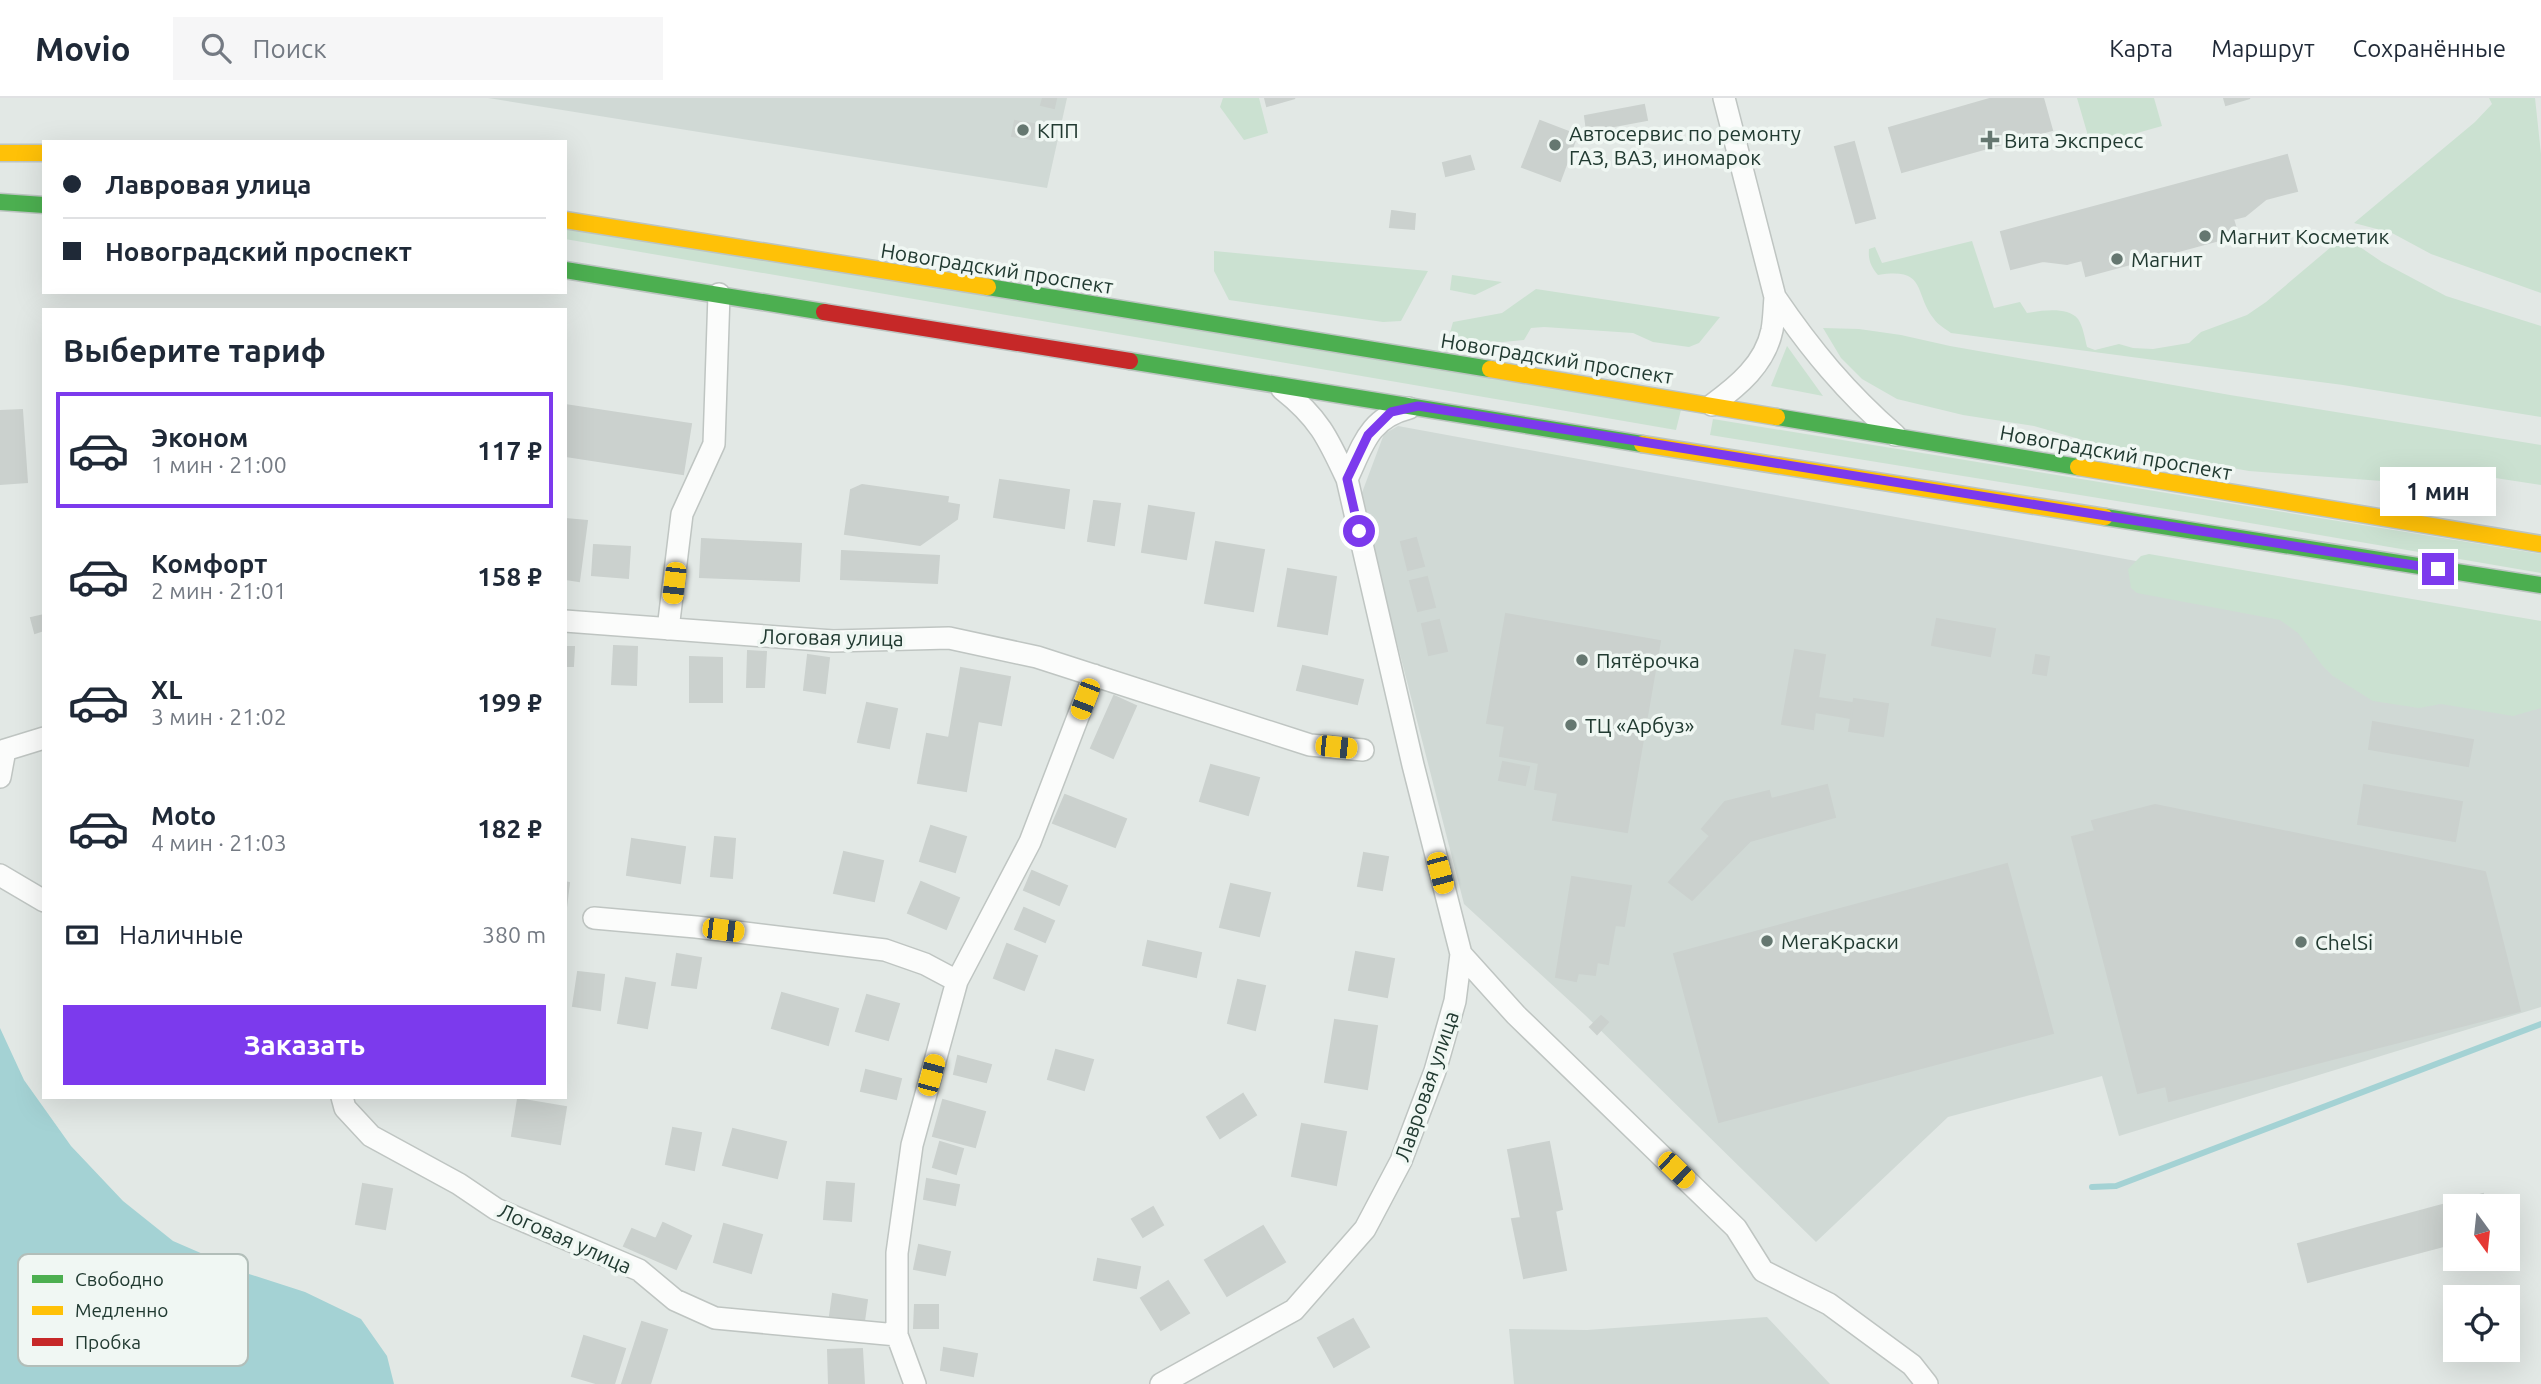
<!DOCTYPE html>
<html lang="ru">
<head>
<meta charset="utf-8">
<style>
  :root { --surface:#fff; --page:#f6f6f7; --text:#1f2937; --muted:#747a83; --line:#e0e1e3; --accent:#7c3aed }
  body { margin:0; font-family:Ubuntu,sans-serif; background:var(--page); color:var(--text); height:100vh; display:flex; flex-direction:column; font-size:26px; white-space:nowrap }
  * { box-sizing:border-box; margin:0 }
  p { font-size:23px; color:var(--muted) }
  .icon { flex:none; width:38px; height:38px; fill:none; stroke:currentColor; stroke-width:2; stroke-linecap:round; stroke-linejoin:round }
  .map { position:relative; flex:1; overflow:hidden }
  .drawer { position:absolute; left:42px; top:210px; width:525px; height:791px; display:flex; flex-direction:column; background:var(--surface); border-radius:0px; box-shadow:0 7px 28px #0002 }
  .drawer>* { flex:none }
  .hud { position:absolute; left:42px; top:42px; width:525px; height:154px; border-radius:0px; box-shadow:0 7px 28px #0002; display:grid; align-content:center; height:154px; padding:0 21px; background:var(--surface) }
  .needle { width:46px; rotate:165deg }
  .fabs { position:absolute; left:2443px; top:1096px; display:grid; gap:14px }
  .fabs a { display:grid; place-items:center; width:77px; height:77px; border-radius:0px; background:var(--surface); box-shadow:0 7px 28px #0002; font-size:35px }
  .end { position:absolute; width:32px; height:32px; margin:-16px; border:9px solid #7c3aed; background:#fff; box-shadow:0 0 0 4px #fff }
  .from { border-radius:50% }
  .bubble { position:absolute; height:49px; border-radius:0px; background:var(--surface); box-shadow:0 7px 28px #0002; font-size:23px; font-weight:700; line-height:49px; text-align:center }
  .car { position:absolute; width:21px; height:42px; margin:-21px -10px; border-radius:9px; box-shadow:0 0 5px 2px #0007; background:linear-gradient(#f5c518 24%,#345 0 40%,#f5c518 0 76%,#345 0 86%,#f5c518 0) }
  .hud b { display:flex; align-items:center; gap:24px; height:66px; font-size:26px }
  .hud b+b { border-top:2px solid var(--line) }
  .hud i { width:18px; height:18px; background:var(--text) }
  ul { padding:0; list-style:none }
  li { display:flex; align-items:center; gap:21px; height:116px; margin:0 14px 10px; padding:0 7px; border:4px solid transparent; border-radius:0px }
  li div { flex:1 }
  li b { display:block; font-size:26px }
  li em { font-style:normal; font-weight:700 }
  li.current { border-color:var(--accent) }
  li>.icon { width:63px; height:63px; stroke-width:1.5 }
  h2 { padding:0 21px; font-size:32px; line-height:84px }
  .pay { display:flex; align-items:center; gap:18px; height:77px; padding:0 21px; font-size:26px }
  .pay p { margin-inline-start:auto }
  .cta { display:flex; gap:14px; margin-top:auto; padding:14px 21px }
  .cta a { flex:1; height:80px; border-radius:0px; background:var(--accent); color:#fff; font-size:28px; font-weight:700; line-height:80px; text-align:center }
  header { display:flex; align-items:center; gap:42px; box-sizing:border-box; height:98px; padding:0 35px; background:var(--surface); border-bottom:2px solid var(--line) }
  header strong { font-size:33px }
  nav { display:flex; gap:38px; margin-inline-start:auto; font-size:24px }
  .search { width:490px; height:63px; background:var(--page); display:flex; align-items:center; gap:18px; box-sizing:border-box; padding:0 24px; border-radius:0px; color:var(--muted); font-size:26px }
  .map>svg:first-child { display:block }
  .built { fill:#d0d9d5 }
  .green { fill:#cbe1d1 }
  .water { fill:#a4d2d4 }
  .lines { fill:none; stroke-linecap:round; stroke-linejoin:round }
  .stream { stroke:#a4d2d4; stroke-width:6 }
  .building { fill:#cbd1ce; stroke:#cbd1ce; stroke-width:2 }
  .street-casing { stroke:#bfc5c2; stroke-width:24 }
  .fast-casing { stroke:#bcc4c1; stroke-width:19 }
  .slow-casing { stroke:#bcc4c1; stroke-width:19 }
  .jam-casing { stroke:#bcc4c1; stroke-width:19 }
  .street { stroke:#fbfcfb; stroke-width:21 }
  .fast { stroke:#4caf50; stroke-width:16 }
  .slow { stroke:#ffc107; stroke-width:16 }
  .jam { stroke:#c62828; stroke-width:16 }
  .route { stroke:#7c3aed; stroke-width:9 }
  .poi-dot { fill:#657770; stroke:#f0f7f3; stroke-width:2.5 }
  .labels { text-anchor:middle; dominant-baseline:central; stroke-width:7; stroke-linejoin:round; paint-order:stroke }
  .poi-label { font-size:21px; fill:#213a31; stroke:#f0f7f3; text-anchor:start }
  .street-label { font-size:21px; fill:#213a31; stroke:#f0f7f3 }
  .key { fill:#f0f7f3; stroke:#b2beb9; stroke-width:2 }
  .key-label { font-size:19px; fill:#213a31 }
</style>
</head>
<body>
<header>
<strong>Movio</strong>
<div class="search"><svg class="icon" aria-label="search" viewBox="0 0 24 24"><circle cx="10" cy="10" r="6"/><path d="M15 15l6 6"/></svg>Поиск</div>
<nav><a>Карта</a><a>Маршрут</a><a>Сохранённые</a></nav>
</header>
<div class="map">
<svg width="2541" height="1286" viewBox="0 0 2541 1286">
  <rect width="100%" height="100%" fill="#e2e8e5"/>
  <!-- built -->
  <path class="built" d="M488 0H1067L1047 90Z
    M1398 328 2541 537V909L2119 1038 2102 978 1948 1019 1816 1144 1585 917 1464 806 1360 400 1384 336Z
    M1767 1219 1830 1286H1514L1509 1231 1587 1232Z"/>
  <!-- green -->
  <path class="green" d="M1223 0H1259L1268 35 1244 42 1220 9Z
    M2077 0H2154L2162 28 2091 48Z
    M2489 0H2535L2541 56V195L2431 156 2392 135 2354 125 2475 24 2492 6Z
    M565 124 1681 312 1676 332 565 141Z
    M2344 138 2382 164 2446 198 2541 228V319L2343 287 1951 235C1946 231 1938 227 1934 221 1913 195 1928 169 1878 177 1871 169 1868 162 1869 151L1875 149 1882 165 1972 143 1994 210 2020 204 2027 215C2041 213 2067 208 2078 221 2083 228 2085 241 2087 249L2095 252 2119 246 2133 250 2153 251 2189 245 2201 234 2247 217 2266 204Z
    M1214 153 1428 173 1401 223 1383 224 1229 202 1214 173Z
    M1452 177 1502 184 1475 197 1450 192Z
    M1536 191 1720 219 1699 245 1689 249 1653 244 1633 235 1544 229 1531 230 1524 242 1503 244 1448 242 1453 224 1502 215Z
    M1823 230 1859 231 1901 237 1950 248 2230 297 2541 347V387L2463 375 2448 388 2249 373 2093 345 2034 328 1963 317 1897 301 1862 281 1841 260Z
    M1787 248 1823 298 1771 288Z
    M1713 321 2541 456V475L2197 416 1710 337Z
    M2149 456 2541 523V610L2513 618 2441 606 2419 610 2373 603 2333 578 2322 567 2298 535 2280 522 2137 495 2131 490 2128 471 2141 458Z"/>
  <!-- water -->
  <path class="water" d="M0 930 24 982 71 1048 123 1103 173 1143 249 1176 305 1194 361 1221 387 1258 394 1286H0Z"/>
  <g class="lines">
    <!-- stream -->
    <path class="stream" d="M2092 1089 2116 1088 2541 926"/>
  </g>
  <!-- building -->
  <path class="building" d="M1043 0 1056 1 1054 10 1041 7Z
    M1265 0H1295L1267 8Z
    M1993 0H2043L2052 32 1902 74 1889 30Z
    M2224 0H2250L2226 7Z
    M1644 7 1647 22 1587 33 1585 18Z
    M1015 23 1034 26 1032 41 1012 38Z
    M1540 23 1577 37 1560 83 1522 69Z
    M1854 44 1875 120 1856 125 1835 49Z
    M2287 57 2297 93 2266 101 2245 118 2233 121 2238 137 2086 178 2082 162 2067 166 2043 163 2011 171 2001 134Z
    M1470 58 1474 71 1446 78 1443 65Z
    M1392 113 1415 116 1414 131 1390 129Z
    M565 307 691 326 683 376 565 358Z
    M22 312 27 384 0 386V313Z
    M1000 382 1069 392 1064 430 994 419Z
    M862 387 948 399 947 405 959 407 957 421 920 447 845 436 851 392Z
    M1094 403 1120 406 1114 447 1088 443Z
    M1149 408 1194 415 1186 461 1142 454Z
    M565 421 587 423 579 483 565 481Z
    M1416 440 1424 468 1408 472 1401 444Z
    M702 441 801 446 799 483 700 479Z
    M1216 444 1264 452 1253 513 1205 505Z
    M594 447 630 449 628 480 592 477Z
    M842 453 939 458 937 485 841 481Z
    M1288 471 1336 479 1327 536 1278 528Z
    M1427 479 1435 509 1418 513 1410 483Z
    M1506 516 1660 543 1627 734 1553 722 1558 695 1535 691 1539 665 1500 658 1505 628 1487 625Z
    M44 517V532L35 535 31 520Z
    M1937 521 1995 531 1990 558 1932 547Z
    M1439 522 1447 553 1429 557 1422 526Z
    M614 548 637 549 636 587 612 586Z
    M565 549H574L573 568H565Z
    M1795 552 1825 557 1818 600 1853 605 1851 620 1815 614 1813 631 1782 626Z
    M748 553 766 554 764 589H747Z
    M808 557 829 560 825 595 804 592Z
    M2036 557 2049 559 2046 577 2033 575Z
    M690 559 722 560V604H690Z
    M1303 568 1363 582 1357 606 1297 592Z
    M961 570 1010 579 1001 627 978 623 966 693 918 685 927 636 949 640Z
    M1114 598 1136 608 1113 660 1091 650Z
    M1854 601 1888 606 1883 638 1849 633Z
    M867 605 897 611 889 650 858 644Z
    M2373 624 2473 642 2468 668 2369 651Z
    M1503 664 1529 669 1525 687 1499 682Z
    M1211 667 1259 680 1248 717 1200 703Z
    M1827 687 1835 719 1750 743 1692 802 1669 784 1710 738 1702 731 1725 704 1769 693 1771 701Z
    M2364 687 2462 704 2455 743 2358 726Z
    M1065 697 1126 721 1115 749 1053 725Z
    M2155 707 2485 774 2520 913 2169 1003 2166 988 2138 995 2072 739 2095 733 2092 723Z
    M931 728 966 739 955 774 920 763Z
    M715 739 735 741 732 780 711 778Z
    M632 741 685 749 680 785 627 777Z
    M844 754 883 763 874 803 834 795Z
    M1364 755 1388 759 1382 792 1358 788Z
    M2007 766 2053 935 1719 1024 1674 856Z
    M1032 773 1067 788 1059 807 1024 792Z
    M1572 779 1631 788 1624 828 1615 827 1608 866 1597 864 1595 877 1578 875 1576 883 1556 879Z
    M565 784 569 785 565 818Z
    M921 784 959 800 946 831 908 815Z
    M1231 786 1270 795 1259 838 1220 829Z
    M1024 810 1054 823 1045 844 1015 831Z
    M1148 843 1201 855 1196 879 1143 867Z
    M1007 846 1037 858 1024 892 994 880Z
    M1356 854 1394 861 1387 899 1349 892Z
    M677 856 701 860 696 890 672 887Z
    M578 874 604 877 600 912 573 908Z
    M626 880 655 885 647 930 618 925Z
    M1238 882 1265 888 1255 932 1228 925Z
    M782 895 838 911 828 947 772 930Z
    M867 897 899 906 888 942 856 933Z
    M1601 918 1608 924 1597 936 1590 929Z
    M1335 922 1377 928 1367 991 1325 984Z
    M1056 952 1093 962 1084 992 1048 981Z
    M958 958 991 967 986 984 954 976Z
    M866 972 901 981 896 1001 861 993Z
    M1243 996 1256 1017 1220 1040 1207 1019Z
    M518 1001 566 1009 560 1046 512 1038Z
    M943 1002 985 1014 975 1049 933 1038Z
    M1302 1026 1346 1034 1336 1087 1292 1078Z
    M673 1030 701 1035 694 1072 666 1066Z
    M733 1031 786 1044 777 1080 723 1067Z
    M940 1044 963 1051 956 1076 933 1069Z
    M1549 1044 1562 1111 1555 1113 1566 1172 1524 1180 1512 1121 1521 1120 1508 1052Z
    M927 1081 959 1087 955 1107 924 1101Z
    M827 1084 854 1086 851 1123 824 1121Z
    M363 1086 392 1091 385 1131 356 1126Z
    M2483 1096 2486 1108H2455V1145L2308 1184 2298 1146Z
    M1153 1109 1163 1127 1143 1139 1132 1121Z
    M663 1125 691 1138 676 1171 624 1148 632 1131 656 1141Z
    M724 1126 762 1137 751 1175 714 1164Z
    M1263 1128 1285 1164 1227 1198 1205 1162Z
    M919 1147 950 1154 945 1177 914 1171Z
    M1098 1161 1140 1169 1136 1190 1094 1182Z
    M1168 1183 1189 1215 1161 1232 1141 1200Z
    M833 1196 867 1202 864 1223 830 1218Z
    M915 1207H938V1230H914Z
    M1353 1221 1369 1249 1334 1269 1318 1240Z
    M642 1224 667 1232 650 1286H622Z
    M584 1238 625 1251 614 1286H599L572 1278Z
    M944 1250 977 1256 973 1278 941 1272Z
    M862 1251 864 1286H829L828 1252Z"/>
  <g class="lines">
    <defs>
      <path id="street" d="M1724 0 1775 199
        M1282 291C1319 320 1328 340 1347 381 1363 347 1369 320 1409 310
        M1712 307C1738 288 1765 266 1772 232 1774 221 1774 210 1775 199 1811 252 1846 294 1895 337
        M565 523 833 543 949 540 1037 559 1310 647 1363 652
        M668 531 682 416 714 346 719 196
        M0 679 5 652 44 640
        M0 777 44 803
        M594 820 696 829 885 852 925 866 957 883
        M1461 856 1516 917 1736 1130 1763 1173 1829 1206 1912 1267 1927 1286
        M342 999 345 1010 371 1038 459 1086 496 1111 639 1172 675 1202 715 1220 897 1237
        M915 1286 897 1237V1155L912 1047 957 883 1030 744 1094 577
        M1161 1286 1294 1212 1365 1131 1401 1063 1435 973 1455 903 1461 856 1413 667 1347 381"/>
      <path id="fast" d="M0 104 44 107
        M565 172 824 214
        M988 189 1490 271
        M1130 263 1642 346
        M1777 319 2078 369
        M2105 419 2541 487"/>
      <path id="slow" d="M0 55H44
        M565 122 988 189
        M1490 271 1777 319
        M1642 346 2105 419
        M2078 369 2541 446"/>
      <path id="jam" d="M824 214 1130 263"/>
    </defs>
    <!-- street casing -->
    <use href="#street" class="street-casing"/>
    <!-- fast casing -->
    <use href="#fast" class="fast-casing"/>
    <!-- slow casing -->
    <use href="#slow" class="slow-casing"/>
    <!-- jam casing -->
    <use href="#jam" class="jam-casing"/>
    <!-- street -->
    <use href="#street" class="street"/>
    <!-- fast -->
    <use href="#fast" class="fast"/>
    <!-- slow -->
    <use href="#slow" class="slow"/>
    <!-- jam -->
    <use href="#jam" class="jam"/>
  </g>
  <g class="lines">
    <!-- route -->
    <path class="route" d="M1359 433 1347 381 1368 337 1391 314 1418 308 2438 471"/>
  </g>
  <!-- markers -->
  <g class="poi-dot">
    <circle cx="1023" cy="32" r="7"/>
    <path d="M1986.5 31.5h7v7h7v7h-7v7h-7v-7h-7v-7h7z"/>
    <circle cx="1555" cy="47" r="7"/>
    <circle cx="2205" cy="138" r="7"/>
    <circle cx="2117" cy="161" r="7"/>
    <circle cx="1582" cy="562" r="7"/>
    <circle cx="1571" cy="627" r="7"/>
    <circle cx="1767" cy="843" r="7"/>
    <circle cx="2301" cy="844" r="7"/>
  </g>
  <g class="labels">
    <!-- poi labels -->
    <g class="poi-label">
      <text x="1037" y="32">КПП</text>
      <text x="1569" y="35">Автосервис по ремонту<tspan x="1569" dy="24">ГАЗ, ВАЗ, иномарок</tspan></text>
      <text x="2004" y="42">Вита Экспресс</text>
      <text x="2219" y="138">Магнит Косметик</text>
      <text x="2131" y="161">Магнит</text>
      <text x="1596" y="562">Пятёрочка</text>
      <text x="1585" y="627">ТЦ «Арбуз»</text>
      <text x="1781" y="843">МегаКраски</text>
      <text x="2315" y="844">ChelSi</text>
    </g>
    <!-- street labels -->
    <g class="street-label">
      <text transform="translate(997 170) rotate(9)">Новоградский проспект</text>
      <text transform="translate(1557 260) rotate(9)">Новоградский проспект</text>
      <text transform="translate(2116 354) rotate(10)">Новоградский проспект</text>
      <text transform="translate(832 539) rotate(1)">Логовая улица</text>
      <text transform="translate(1426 988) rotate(-71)">Лавровая улица</text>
      <text transform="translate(565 1140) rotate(24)">Логовая улица</text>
    </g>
  </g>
  <!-- legend -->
  <rect x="18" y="1156" width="230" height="112" rx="10" class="key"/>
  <rect x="32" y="1177" width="31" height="8" fill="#4caf50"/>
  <rect x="32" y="1208" width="31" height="9" fill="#ffc107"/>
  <rect x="32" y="1240" width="31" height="8" fill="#c62828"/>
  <g class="key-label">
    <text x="75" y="1188">Свободно</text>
    <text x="75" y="1219">Медленно</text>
    <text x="75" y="1251">Пробка</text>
  </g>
</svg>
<div class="fabs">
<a><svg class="needle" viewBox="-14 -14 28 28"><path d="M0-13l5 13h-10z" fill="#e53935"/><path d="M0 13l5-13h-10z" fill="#747a83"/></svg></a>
<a><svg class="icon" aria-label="locate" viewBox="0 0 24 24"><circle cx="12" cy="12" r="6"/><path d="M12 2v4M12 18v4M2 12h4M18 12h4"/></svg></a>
</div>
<i class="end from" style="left:1359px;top:433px"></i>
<i class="end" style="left:2438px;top:471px"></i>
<div class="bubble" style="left:2380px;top:369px;width:116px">1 мин</div>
<i class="car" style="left:674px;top:485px;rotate:187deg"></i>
<i class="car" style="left:1085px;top:601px;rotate:201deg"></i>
<i class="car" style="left:1336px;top:649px;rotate:96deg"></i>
<i class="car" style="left:1440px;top:775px;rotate:165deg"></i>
<i class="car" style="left:723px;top:832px;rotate:97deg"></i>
<i class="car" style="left:931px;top:977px;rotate:15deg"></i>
<i class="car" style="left:1676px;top:1072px;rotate:134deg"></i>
<div class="hud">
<b><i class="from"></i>Лавровая улица</b>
<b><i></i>Новоградский проспект</b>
</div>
<section class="drawer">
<h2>Выберите тариф</h2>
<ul>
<li class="current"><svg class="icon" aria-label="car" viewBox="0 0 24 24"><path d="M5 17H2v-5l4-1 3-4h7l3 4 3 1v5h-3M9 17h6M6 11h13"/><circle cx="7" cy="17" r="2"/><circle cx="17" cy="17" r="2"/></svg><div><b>Эконом</b><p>1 мин · 21:00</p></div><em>117 ₽</em></li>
<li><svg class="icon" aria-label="car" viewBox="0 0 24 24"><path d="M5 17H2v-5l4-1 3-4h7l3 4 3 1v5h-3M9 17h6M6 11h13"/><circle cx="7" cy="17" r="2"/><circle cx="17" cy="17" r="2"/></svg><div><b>Комфорт</b><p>2 мин · 21:01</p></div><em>158 ₽</em></li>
<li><svg class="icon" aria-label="car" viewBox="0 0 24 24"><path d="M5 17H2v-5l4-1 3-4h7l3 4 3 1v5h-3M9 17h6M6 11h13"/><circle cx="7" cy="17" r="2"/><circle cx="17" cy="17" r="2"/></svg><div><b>XL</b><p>3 мин · 21:02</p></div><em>199 ₽</em></li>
<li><svg class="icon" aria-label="car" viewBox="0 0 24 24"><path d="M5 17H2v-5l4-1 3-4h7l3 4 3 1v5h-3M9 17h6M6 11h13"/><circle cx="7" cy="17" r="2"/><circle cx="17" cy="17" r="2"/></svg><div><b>Moto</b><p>4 мин · 21:03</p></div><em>182 ₽</em></li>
</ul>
<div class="pay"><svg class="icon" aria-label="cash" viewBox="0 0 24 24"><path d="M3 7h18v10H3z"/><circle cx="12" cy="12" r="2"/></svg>Наличные<p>380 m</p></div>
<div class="cta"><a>Заказать</a></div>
</section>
</div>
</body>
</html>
